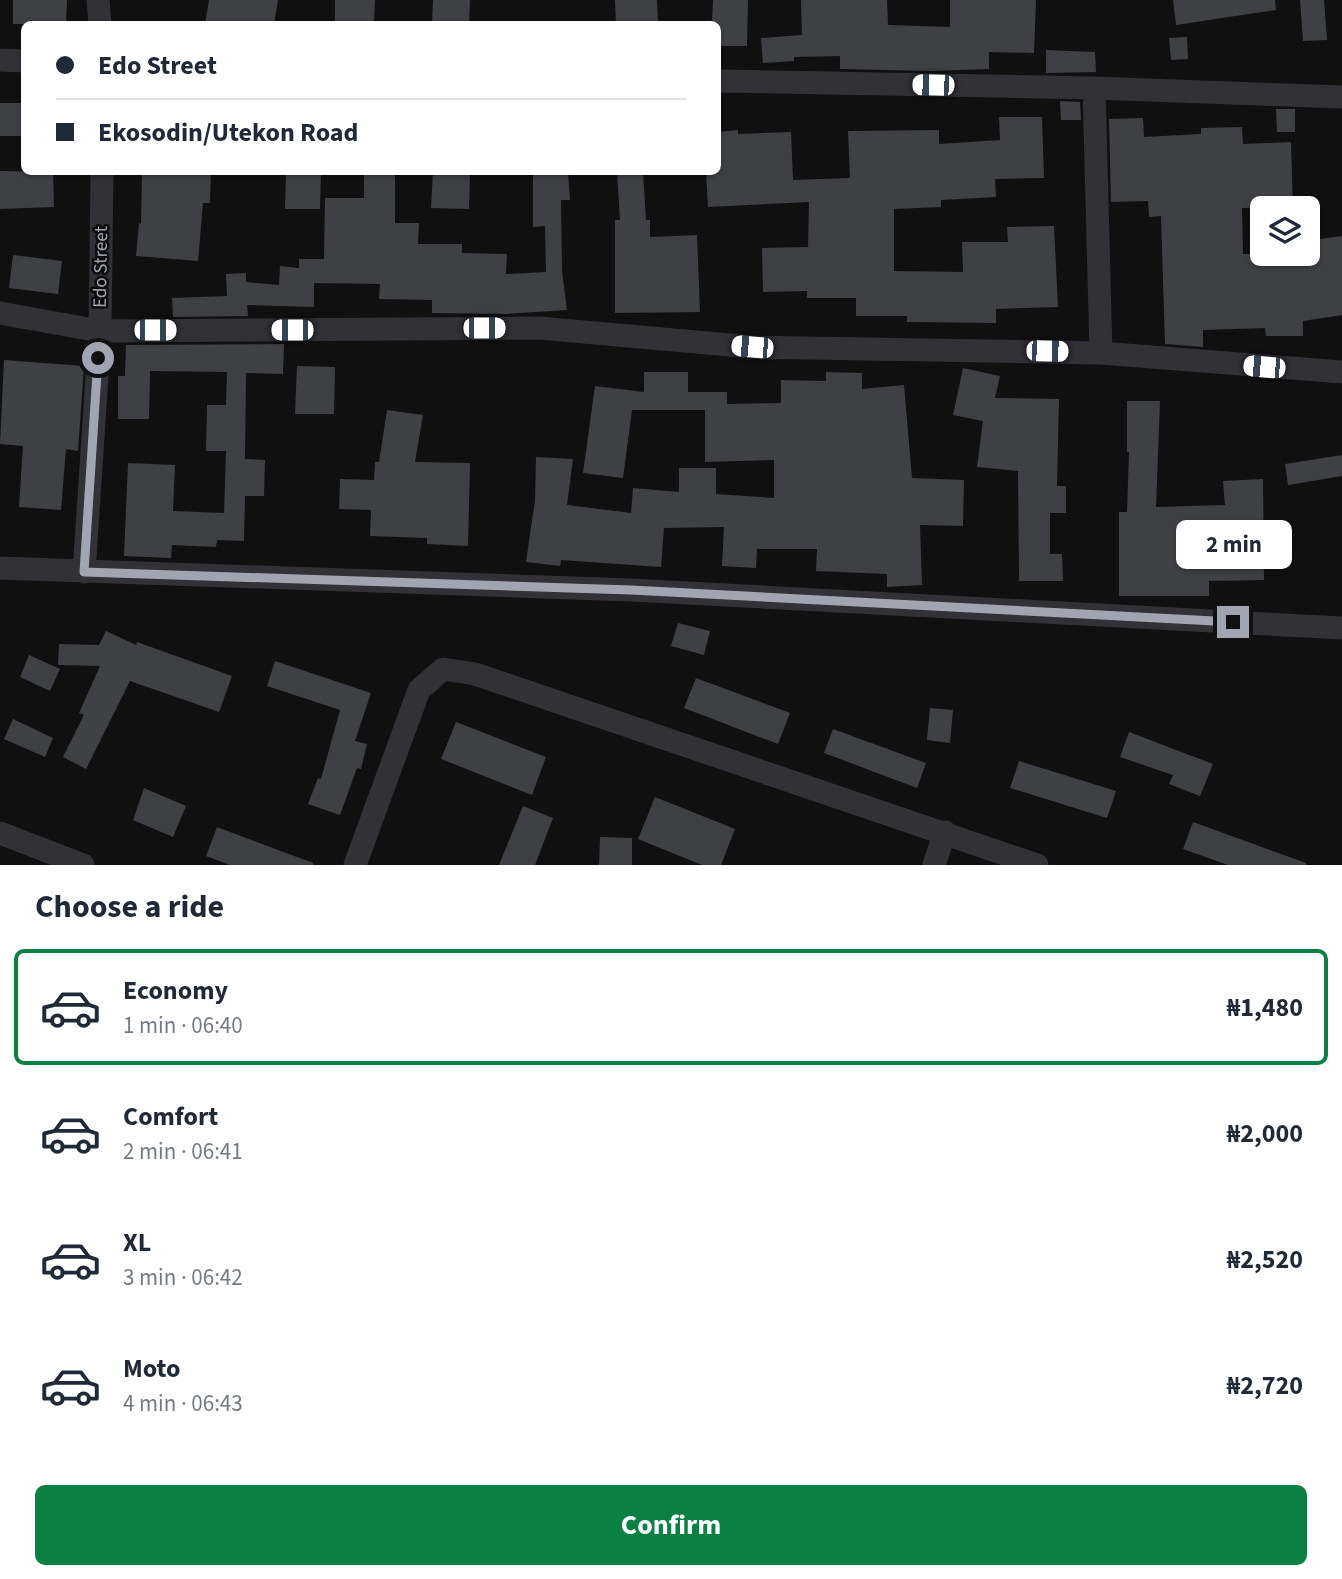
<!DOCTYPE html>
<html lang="en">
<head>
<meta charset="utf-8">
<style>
  :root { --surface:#fff; --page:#f6f6f7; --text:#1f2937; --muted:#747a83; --line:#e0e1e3; --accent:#0b8043 }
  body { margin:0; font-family:"Source Sans 3",sans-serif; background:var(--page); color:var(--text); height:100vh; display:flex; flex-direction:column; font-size:26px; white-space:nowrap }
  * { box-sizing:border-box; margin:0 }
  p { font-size:23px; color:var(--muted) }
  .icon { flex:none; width:38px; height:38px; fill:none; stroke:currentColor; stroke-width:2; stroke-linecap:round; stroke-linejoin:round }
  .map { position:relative; height:865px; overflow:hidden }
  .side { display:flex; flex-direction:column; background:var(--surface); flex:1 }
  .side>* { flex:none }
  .guide { position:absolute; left:21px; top:21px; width:700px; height:154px; border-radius:10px; box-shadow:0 2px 5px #0004; display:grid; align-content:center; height:154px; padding:0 35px; background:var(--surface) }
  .fabs { position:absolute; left:1250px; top:196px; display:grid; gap:14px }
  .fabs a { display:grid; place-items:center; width:70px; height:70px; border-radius:10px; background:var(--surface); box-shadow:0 2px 5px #0004; font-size:35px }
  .end { position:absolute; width:32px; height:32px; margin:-16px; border:9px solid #a1a5b2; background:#111; box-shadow:0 0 0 4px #111 }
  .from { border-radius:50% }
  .bubble { position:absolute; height:49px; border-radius:10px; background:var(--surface); box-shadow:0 2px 5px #0004; font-size:23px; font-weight:700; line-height:49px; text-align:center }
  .car { position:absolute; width:21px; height:42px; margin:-21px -10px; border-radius:9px; box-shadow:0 0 5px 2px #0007; background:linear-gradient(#fff 24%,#345 0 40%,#fff 0 76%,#345 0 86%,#fff 0) }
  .guide b { display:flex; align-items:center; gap:24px; height:66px; font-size:26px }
  .guide b+b { border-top:2px solid var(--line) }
  .guide i { width:18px; height:18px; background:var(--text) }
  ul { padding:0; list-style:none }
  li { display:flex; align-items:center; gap:21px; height:116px; margin:0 14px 10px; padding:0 21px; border:4px solid transparent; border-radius:10px }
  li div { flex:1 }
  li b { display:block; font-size:26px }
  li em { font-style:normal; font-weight:700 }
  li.on { border-color:var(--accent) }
  li>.icon { width:63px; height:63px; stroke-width:1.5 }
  h2 { padding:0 35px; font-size:32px; line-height:84px }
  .button { display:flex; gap:14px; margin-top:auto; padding:14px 35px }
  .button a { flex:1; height:80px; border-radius:10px; background:var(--accent); color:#fff; font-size:28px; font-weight:700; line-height:80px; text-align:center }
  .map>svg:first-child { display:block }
  .building { fill:#3f4044 }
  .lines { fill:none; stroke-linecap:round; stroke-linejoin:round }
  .minor { stroke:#313136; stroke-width:23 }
  .route { stroke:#a1a5b2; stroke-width:9 }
  .labels { text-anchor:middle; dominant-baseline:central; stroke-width:5; stroke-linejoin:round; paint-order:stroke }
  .street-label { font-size:19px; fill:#a1a5b2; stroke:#0b0b0c }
</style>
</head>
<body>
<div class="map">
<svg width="1342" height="865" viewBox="0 0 1342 865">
  <rect width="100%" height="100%" fill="#101011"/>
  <!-- building -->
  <path class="building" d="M13 0H67L66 24H13Z
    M209 0H278L274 24H205Z
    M335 0H375L374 24H335Z
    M433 0H470L469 24H432Z
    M615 0H657L658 24H616Z
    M713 0H748L747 46H718V24H712Z
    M801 0H887L888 25 950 27V0H1036L1034 53 989 52V69L931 71 840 69V56L794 57V61L763 63 761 38 802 35Z
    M1173 0H1275L1276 10 1176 25Z
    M1300 0H1324L1327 40 1303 41Z
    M1187 37 1188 59 1171 60 1169 38Z
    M1046 50 1095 52 1096 72 1046 73Z
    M1060 101 1080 102 1081 120H1061Z
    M0 103H24V136H0Z
    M1276 109H1295V132H1277Z
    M999 117H1042L1044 178 995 179 996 197 941 200V207L894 209V271L963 272 962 242H1008L1007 227 1054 226 1058 307 996 309V323L907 322V316H856V298H807V291L763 292 762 248 808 247 809 202 708 207 706 172H718V132L738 130V134L791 132 793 180 850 178 848 131 939 130V144L1000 140Z
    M1143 118 1144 137 1201 134V128L1242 127 1243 144 1291 142 1293 207 1242 208 1243 254H1316L1314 240 1342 236V315L1303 321V336H1266L1265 328 1203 330V347L1165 344 1161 216 1149 217 1148 201 1111 202 1109 119Z
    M0 171 53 172 54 207 0 209Z
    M142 172H211L210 203H203L198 261 136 256 139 223 141 224Z
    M286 172H321L320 209H285Z
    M364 172H395V223H419L418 244H462V253L507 254 506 274 546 272 545 226 533 227V172H568L570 200H561L562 271 567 310 506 314 432 313V300L379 299 380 284 314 283V307L247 305 248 316 173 317 172 298 227 296 226 274 246 273V282L279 285 280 266 299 268V259H324L325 198H364Z
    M433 172H470L469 209 431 208Z
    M617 172H643L646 220H650V237L697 235 700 312 615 313V220H620Z
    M13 255 62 261 58 294 9 288Z
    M284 344 283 374 246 373 245 459 265 460 264 496H245L244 541 217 540 216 547 172 545 171 558 124 556 128 463 175 465 173 511 224 513 226 451H206L207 405H226L227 372 150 371 149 419H118V376H125L126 345Z
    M4 360 84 366 78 451 66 449 61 510 19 507 23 446 0 444Z
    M297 366 335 367 334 414H295Z
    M963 368 1000 376 995 398 1059 399 1057 486H1066V513H1050V554H1062L1063 581H1019L1018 471 977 467 983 421 953 415Z
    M644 372H688V392H727V404L781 403V380L826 381V372L862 373V389L904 385 912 478 964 480 963 526 920 525 922 585 887 587V574L816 571 817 549H757L756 568 722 566 724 527 664 528 661 567 561 560 560 566 526 562 535 500 536 457 573 459 567 505 631 513 633 488 679 492V468H716V494L774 498V460L705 462V410H632L623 478 583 473 595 386 644 392Z
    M1127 401H1160L1156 507 1225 505 1223 481 1263 479 1264 580 1209 581V596H1119V512H1127L1129 452H1127Z
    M387 410 423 415 415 462 470 463 468 546 427 544V538L370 536 371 510 339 509 340 479 374 480 375 462H379Z
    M1342 455V476L1288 485 1285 464Z
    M678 623 710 631 704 655 671 646Z
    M106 631 136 645 137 642 232 676 219 712 130 681 86 769 63 757 84 715 79 713 100 666 58 665 59 644 99 645Z
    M29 655 60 669 50 691 20 677Z
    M275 661 371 693 355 741 367 744 361 769 357 768 340 815 308 804 318 778 321 779 340 710 267 686Z
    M696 678 790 713 778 744 684 708Z
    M930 708 953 710 950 743 927 740Z
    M13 719 53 738 45 757 4 739Z
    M456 722 546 757 532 795 441 759Z
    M833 729 926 763 917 788 824 753Z
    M1129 732 1213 764 1200 796 1169 784 1173 775 1120 757Z
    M1019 761 1116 791 1107 818 1010 788Z
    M144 788 186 806 173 837 133 820Z
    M655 797 735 829 721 865H702L638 839Z
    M523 806 553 818 535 865H499Z
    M1193 822 1306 863V865H1228L1183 849Z
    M217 827 313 863V865H230L206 856Z
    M600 837 632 838V865H599Z"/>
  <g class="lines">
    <!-- minor -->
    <path class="minor" d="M98 0 100 24
      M0 60 24 61
      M718 81 1094 88 1342 97
      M1094 88 1101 353
      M0 313 100 331 539 328 752 347 1101 353 1342 372
      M0 568 631 590 1342 628
      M84 572 100 331 102 172
      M0 833 83 865
      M355 865 419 690 443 669 475 674 1037 865
      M934 865 945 832"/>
  </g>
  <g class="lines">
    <!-- route -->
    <path class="route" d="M98 358 84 572 631 590 1233 622"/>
  </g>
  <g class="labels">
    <!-- street labels -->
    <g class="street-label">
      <text transform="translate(101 267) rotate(-89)">Edo Street</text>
    </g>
  </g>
</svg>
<div class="fabs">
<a><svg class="icon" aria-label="layers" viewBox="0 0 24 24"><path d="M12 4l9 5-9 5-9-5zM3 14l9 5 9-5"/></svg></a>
</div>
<i class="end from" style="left:98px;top:358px"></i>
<i class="end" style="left:1233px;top:622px"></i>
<div class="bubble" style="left:1176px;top:520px;width:116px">2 min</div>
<i class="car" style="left:933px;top:85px;rotate:271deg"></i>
<i class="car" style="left:484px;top:328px;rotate:90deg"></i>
<i class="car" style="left:155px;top:330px;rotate:90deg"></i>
<i class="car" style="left:292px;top:330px;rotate:270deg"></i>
<i class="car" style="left:752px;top:347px;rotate:275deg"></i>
<i class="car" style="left:1047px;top:351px;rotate:91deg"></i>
<i class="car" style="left:1264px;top:367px;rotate:275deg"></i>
<div class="guide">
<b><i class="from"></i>Edo Street</b>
<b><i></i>Ekosodin/Utekon Road</b>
</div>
</div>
<section class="side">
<h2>Choose a ride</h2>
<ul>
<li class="on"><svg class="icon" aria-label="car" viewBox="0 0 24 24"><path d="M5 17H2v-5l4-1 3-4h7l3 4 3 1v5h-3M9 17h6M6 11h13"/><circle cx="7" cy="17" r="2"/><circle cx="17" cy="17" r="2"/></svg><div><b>Economy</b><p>1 min · 06:40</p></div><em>₦1,480</em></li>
<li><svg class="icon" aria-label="car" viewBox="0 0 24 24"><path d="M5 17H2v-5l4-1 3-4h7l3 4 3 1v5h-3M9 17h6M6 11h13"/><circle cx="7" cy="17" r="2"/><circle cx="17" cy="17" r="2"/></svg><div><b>Comfort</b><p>2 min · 06:41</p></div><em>₦2,000</em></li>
<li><svg class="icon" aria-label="car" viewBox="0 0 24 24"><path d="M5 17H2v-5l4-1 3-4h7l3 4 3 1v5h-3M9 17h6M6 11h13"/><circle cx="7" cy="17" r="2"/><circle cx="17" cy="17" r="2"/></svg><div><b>XL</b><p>3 min · 06:42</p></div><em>₦2,520</em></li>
<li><svg class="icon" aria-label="car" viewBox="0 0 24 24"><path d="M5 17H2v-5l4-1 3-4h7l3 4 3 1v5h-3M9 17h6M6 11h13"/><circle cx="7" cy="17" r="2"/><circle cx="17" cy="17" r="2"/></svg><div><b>Moto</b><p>4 min · 06:43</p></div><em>₦2,720</em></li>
</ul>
<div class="button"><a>Confirm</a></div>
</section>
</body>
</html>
